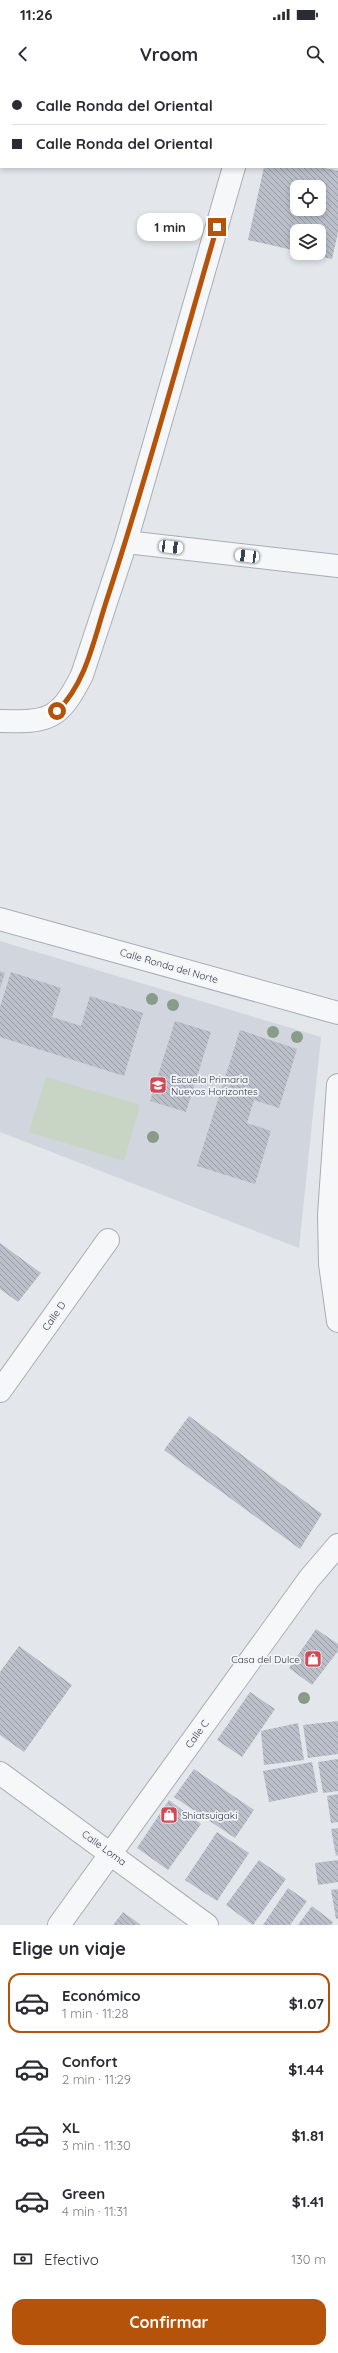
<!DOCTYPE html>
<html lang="es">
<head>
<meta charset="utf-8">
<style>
  :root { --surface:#fff; --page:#f2f2f3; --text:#2b2b33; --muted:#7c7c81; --line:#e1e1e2; --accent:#b45309 }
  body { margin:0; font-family:Quicksand,sans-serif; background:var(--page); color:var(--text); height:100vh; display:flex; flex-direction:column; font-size:15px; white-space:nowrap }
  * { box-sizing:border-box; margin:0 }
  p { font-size:13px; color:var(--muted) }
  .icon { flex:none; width:22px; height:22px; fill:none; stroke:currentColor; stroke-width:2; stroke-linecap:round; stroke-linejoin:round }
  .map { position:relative; height:1845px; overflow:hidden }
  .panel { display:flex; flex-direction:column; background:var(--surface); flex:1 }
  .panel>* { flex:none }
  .top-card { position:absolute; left:0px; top:0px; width:338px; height:88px; box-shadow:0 2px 6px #0003; display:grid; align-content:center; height:88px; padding:0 12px; background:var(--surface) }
  .controls { position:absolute; left:290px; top:100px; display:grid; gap:8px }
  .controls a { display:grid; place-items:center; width:36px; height:36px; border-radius:8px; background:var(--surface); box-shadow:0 2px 6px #0003; font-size:20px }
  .end { position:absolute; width:18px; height:18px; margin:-9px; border:5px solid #b45309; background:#fff; box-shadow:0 0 0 2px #fff }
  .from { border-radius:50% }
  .bubble { position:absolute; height:28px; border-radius:12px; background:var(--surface); box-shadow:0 2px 6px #0003; font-size:13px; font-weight:800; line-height:28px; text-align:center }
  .car { position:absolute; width:12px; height:24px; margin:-12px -6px; border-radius:5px; box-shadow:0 0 3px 1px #0007; background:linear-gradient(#fff 24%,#345 0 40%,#fff 0 76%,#345 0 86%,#fff 0) }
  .top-card b { display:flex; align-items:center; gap:14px; height:38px; font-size:15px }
  .top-card b+b { border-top:1px solid var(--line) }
  .top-card i { width:10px; height:10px; background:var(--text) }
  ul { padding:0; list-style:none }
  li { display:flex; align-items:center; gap:12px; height:60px; margin:0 8px 6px; padding:0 4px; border:2px solid transparent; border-radius:12px }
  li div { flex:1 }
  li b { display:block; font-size:15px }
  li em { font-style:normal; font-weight:800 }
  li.current { border-color:var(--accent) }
  li>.icon { width:36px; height:36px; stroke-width:1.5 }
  h2 { padding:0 12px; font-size:18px; line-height:48px }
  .pay { display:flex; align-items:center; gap:10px; height:44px; padding:0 12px; font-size:15px }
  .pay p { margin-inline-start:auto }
  .action { display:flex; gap:8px; margin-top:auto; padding:8px 12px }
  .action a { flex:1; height:46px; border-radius:12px; background:var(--accent); color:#fff; font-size:16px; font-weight:800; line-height:46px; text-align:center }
  .status { display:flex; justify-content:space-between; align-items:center; height:28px; padding:0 20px; background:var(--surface); direction:ltr }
  .status svg { height:11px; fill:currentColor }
  header { display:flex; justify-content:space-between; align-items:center; height:52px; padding:0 12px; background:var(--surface); font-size:18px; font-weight:800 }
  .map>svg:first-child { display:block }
  .built { fill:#d1d5dd }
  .park { fill:#c8d5c4 }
  .building { fill:url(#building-back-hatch); fill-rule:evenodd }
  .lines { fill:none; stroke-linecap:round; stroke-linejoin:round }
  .minor-casing { stroke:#a8adb6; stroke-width:24 }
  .minor { stroke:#f6f7f9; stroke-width:22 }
  .tree { fill:#889c89 }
  .route { stroke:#b45309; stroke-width:5 }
  .labels { text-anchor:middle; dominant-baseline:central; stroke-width:3.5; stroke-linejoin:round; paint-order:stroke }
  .street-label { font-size:10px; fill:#2b3344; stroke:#f3f5f8 }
  .poi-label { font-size:10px; fill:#2b3344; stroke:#f3f5f8; text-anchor:start }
</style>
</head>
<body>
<div class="status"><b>11:26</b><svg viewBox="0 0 49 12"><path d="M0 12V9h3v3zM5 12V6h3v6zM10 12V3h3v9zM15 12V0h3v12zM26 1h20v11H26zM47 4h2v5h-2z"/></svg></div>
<header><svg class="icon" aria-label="back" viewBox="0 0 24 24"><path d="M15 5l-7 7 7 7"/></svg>Vroom<svg class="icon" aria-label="search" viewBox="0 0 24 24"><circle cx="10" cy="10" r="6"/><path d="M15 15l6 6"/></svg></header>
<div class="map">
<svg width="338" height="1845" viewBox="0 0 338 1845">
  <defs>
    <pattern id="building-back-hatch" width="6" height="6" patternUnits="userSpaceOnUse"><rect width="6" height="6" fill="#babfc9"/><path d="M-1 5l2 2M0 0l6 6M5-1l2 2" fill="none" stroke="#979ca5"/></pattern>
  </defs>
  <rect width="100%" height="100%" fill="#e3e6eb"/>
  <!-- built -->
  <path class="built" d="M0 861 321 957 299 1168 0 1052Z"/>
  <!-- park -->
  <path class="park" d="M46 997 140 1025 124 1081 29 1052Z"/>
  <!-- building -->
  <path class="building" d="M264 87H320L338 91V153L332 179 308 174 319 173V151H297V171L248 160ZM297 107H319V129H297Z
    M0 891 5 893 0 908Z
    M11 892 61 908 52 937 81 946 90 916 143 933 124 996 0 957V927Z
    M175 941 211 952 186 1032 150 1021Z
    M240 950 297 969 279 1028 254 1020 247 1043 271 1051 255 1104 197 1086Z
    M0 1163 41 1193 18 1222 0 1209Z
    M189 1336 322 1434 300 1469 164 1370Z
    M316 1549 338 1564V1571L312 1605 289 1588Z
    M19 1566 72 1605 24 1672 0 1655V1592Z
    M250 1612 275 1629 242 1677 217 1660Z
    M338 1641V1674L308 1678 303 1645Z
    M298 1643 304 1680 264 1685 261 1651Z
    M338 1679V1711L323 1713 318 1682Z
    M312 1682 318 1712 269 1722 263 1691Z
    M194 1689 254 1730 235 1758 174 1717Z
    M338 1714V1742L331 1743 327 1716Z
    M169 1720 201 1744 168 1790 137 1768Z
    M338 1748V1775L336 1776 331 1749Z
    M217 1752 249 1773 217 1821 185 1800Z
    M259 1780 286 1799 253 1845 226 1825Z
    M338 1780V1802L318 1805 315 1783Z
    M288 1808 307 1821 290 1845H263Z
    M338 1809V1839H336L331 1810Z
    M312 1826 333 1842 331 1845H298Z
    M123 1832 141 1845H113Z"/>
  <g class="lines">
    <defs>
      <path id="minor" d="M337 31H338
        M126 462 338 486
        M0 641C48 642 59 641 82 595L126 462 234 87
        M0 839 338 933
        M338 1005 329 1135 330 1184 338 1241
        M0 1311 108 1160
        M0 1693 207 1845
        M59 1845 309 1499 338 1465"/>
    </defs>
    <!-- minor casing -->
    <use href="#minor" class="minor-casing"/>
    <!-- minor -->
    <use href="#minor" class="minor"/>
  </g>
  <!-- trees -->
  <g class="tree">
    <circle cx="152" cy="919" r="6"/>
    <circle cx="173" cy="925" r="6"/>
    <circle cx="273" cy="952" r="6"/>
    <circle cx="297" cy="957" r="6"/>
    <circle cx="153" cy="1057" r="6"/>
    <circle cx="304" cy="1618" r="6"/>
  </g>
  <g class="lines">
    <!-- route -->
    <path class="route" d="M57 631C87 603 95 554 108 516 148 394 181 270 217 147"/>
  </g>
  <!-- icons -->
  <defs>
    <symbol id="school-square" viewBox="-11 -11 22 22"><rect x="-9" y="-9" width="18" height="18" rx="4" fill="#d04957" stroke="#f3f5f8"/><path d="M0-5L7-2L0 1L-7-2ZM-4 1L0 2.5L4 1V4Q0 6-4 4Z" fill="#fff"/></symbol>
    <symbol id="shop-square" viewBox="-11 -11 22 22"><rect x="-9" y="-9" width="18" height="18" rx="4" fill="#d04957" stroke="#f3f5f8"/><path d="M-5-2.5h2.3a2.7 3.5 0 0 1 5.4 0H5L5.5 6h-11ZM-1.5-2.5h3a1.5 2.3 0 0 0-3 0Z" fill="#fff"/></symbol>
  </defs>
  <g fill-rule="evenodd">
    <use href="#school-square" x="148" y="995" width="20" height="20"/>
    <use href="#shop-square" x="303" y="1569" width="20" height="20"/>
    <use href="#shop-square" x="159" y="1725" width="20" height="20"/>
  </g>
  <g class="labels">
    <!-- street labels -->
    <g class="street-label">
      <text transform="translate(169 886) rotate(16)">Calle Ronda del Norte</text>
      <text transform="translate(54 1236) rotate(-55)">Calle D</text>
      <text transform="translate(197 1654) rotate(-54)">Calle C</text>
      <text transform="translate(104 1768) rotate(36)">Calle Loma</text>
    </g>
    <!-- poi labels -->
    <g class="poi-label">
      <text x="171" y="999">Escuela Primaria<tspan x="171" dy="12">Nuevos Horizontes</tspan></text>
      <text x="300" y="1579" text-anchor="end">Casa del Dulce</text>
      <text x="182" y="1735">Shiatsuigaki</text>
    </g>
  </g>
</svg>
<div class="controls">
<a><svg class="icon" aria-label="locate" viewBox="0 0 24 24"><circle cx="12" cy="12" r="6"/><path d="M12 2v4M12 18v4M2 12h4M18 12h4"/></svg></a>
<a><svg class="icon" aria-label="layers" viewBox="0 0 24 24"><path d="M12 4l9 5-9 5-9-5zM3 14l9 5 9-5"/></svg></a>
</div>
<i class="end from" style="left:57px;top:631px"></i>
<i class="end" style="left:217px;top:147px"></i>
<div class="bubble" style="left:137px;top:133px;width:66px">1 min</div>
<i class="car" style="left:171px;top:467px;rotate:97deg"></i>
<i class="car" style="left:247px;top:476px;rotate:277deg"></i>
<div class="top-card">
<b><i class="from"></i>Calle Ronda del Oriental</b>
<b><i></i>Calle Ronda del Oriental</b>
</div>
</div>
<section class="panel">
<h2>Elige un viaje</h2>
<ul>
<li class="current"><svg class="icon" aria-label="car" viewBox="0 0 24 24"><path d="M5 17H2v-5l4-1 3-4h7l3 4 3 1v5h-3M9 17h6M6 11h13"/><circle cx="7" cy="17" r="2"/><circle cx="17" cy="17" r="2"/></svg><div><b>Económico</b><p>1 min · 11:28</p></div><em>$1.07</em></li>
<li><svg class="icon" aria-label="car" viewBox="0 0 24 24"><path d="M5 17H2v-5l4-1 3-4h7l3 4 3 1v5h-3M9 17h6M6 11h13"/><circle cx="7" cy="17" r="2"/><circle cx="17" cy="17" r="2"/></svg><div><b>Confort</b><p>2 min · 11:29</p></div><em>$1.44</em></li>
<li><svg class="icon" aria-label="car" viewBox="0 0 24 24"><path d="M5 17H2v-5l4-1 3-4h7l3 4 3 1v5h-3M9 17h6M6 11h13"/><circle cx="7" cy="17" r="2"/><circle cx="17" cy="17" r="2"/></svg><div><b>XL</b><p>3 min · 11:30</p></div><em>$1.81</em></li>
<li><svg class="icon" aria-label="car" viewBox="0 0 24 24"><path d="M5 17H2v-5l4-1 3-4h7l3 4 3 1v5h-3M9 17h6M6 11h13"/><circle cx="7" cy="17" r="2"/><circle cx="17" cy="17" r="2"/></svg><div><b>Green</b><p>4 min · 11:31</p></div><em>$1.41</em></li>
</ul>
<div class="pay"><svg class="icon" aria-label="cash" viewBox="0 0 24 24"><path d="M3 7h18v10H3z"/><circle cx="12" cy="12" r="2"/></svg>Efectivo<p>130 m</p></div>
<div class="action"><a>Confirmar</a></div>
</section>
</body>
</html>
